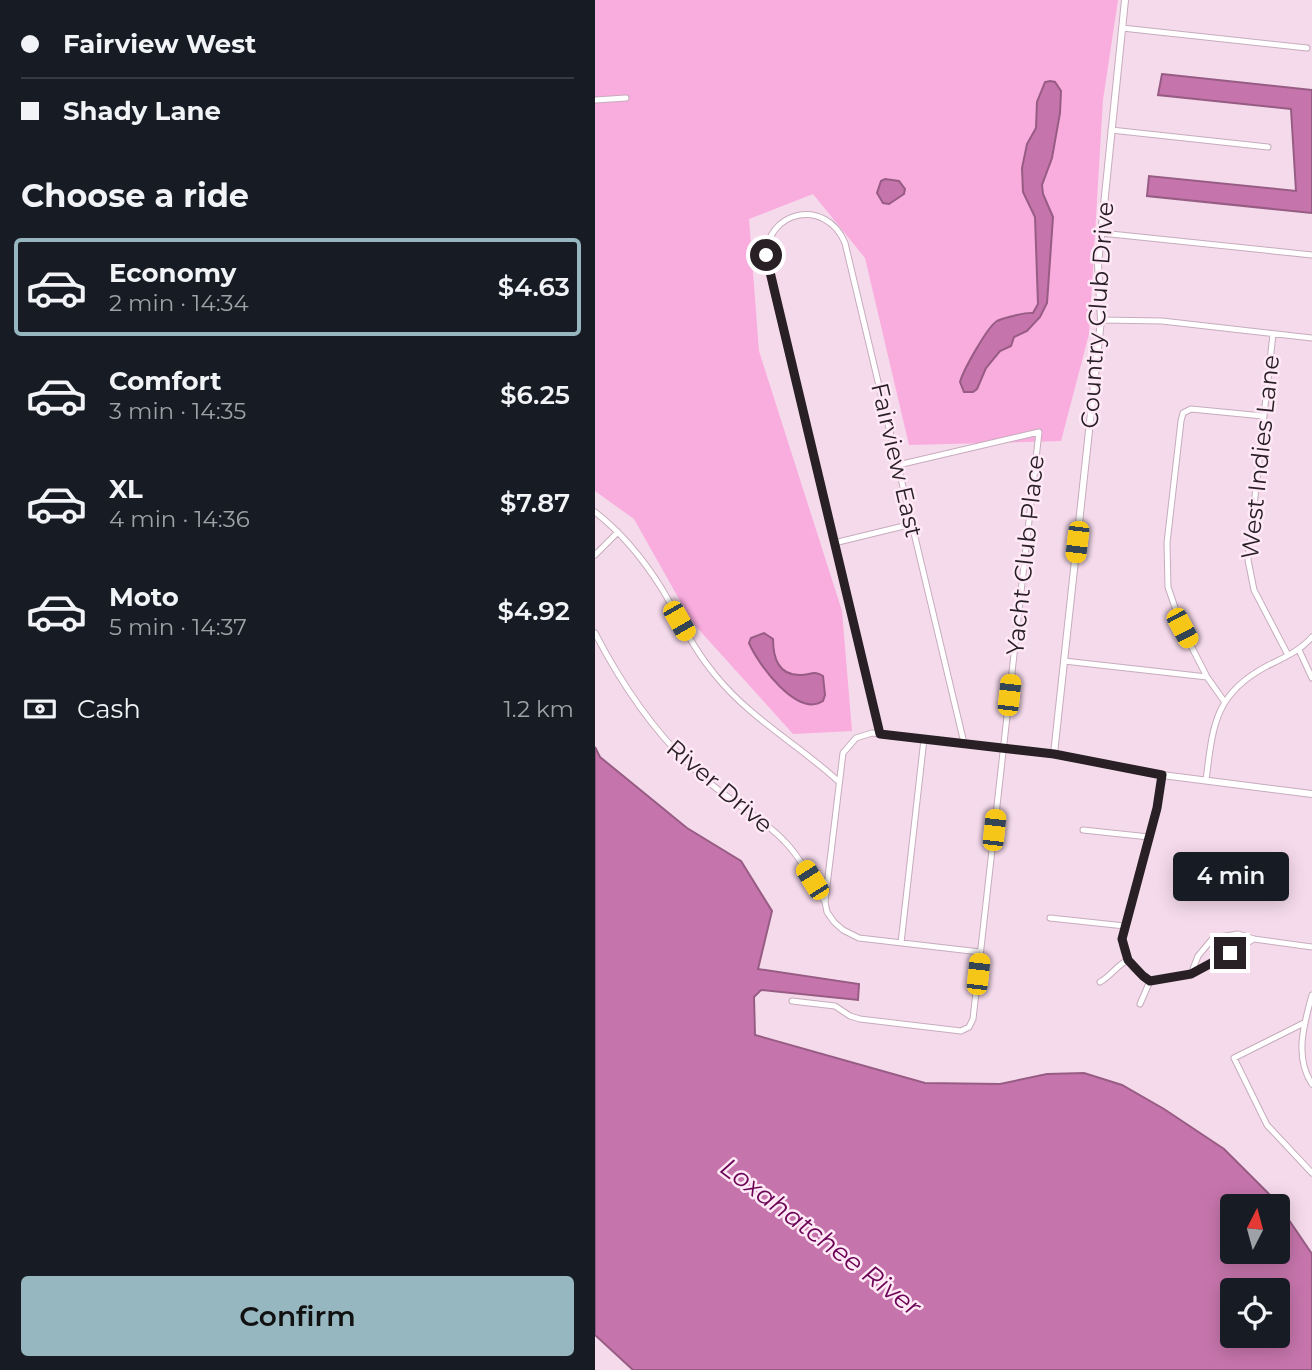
<!DOCTYPE html>
<html lang="en">
<head>
<meta charset="utf-8">
<style>
  :root { --surface:#171b24; --page:#20242c; --text:#f1f3f6; --muted:#9ea1a6; --line:#363941; --accent:#97b7c0 }
  body { margin:0; font-family:Montserrat,sans-serif; background:var(--page); color:var(--text); height:100vh; display:flex; flex-direction:column; font-size:26px; white-space:nowrap }
  * { box-sizing:border-box; margin:0 }
  p { font-size:23px; color:var(--muted) }
  .icon { flex:none; width:38px; height:38px; fill:none; stroke:currentColor; stroke-width:2; stroke-linecap:round; stroke-linejoin:round }
  .map { position:relative; flex:1; overflow:hidden }
  .panel { display:flex; flex-direction:column; background:var(--surface); width:595px }
  .panel>* { flex:none }
  .banner { display:grid; align-content:center; height:154px; padding:0 21px; background:var(--surface) }
  .needle { width:46px; rotate:6deg }
  .buttons { position:absolute; left:625px; top:1194px; display:grid; gap:14px }
  .buttons a { display:grid; place-items:center; width:70px; height:70px; border-radius:7px; background:var(--surface); box-shadow:0 4px 18px #0003; font-size:35px }
  .end { position:absolute; width:32px; height:32px; margin:-16px; border:9px solid #292026; background:#fff; box-shadow:0 0 0 4px #fff }
  .from { border-radius:50% }
  .bubble { position:absolute; height:49px; border-radius:7px; background:var(--surface); box-shadow:0 4px 18px #0003; font-size:23px; font-weight:600; line-height:49px; text-align:center }
  .car { position:absolute; width:21px; height:42px; margin:-21px -10px; border-radius:9px; box-shadow:0 0 5px 2px #0007; background:linear-gradient(#f5c518 24%,#345 0 40%,#f5c518 0 76%,#345 0 86%,#f5c518 0) }
  .banner b { display:flex; align-items:center; gap:24px; height:66px; font-size:26px }
  .banner b+b { border-top:2px solid var(--line) }
  .banner i { width:18px; height:18px; background:var(--text) }
  ul { padding:0; list-style:none }
  li { display:flex; align-items:center; gap:21px; height:98px; margin:0 14px 10px; padding:0 7px; border:4px solid transparent; border-radius:7px }
  li div { flex:1 }
  li b { display:block; font-size:26px }
  li em { font-style:normal; font-weight:600 }
  li.on { border-color:var(--accent) }
  li>.icon { width:63px; height:63px; stroke-width:1.5 }
  h2 { padding:0 21px; font-size:32px; line-height:84px }
  .pay { display:flex; align-items:center; gap:18px; height:77px; padding:0 21px; font-size:26px }
  .pay p { margin-inline-start:auto }
  .action { display:flex; gap:14px; margin-top:auto; padding:14px 21px }
  .action a { flex:1; height:80px; border-radius:7px; background:var(--accent); color:#111; font-size:28px; font-weight:600; line-height:80px; text-align:center }
  main { display:flex; flex:1; min-height:0 }
  .map>svg:first-child { display:block }
  .green { fill:#f9acde }
  .water { fill:#c675ac; stroke:#975c84; stroke-width:2; fill-rule:evenodd }
  .lines { fill:none; stroke-linecap:round; stroke-linejoin:round }
  .minor-casing { stroke:#c6acbc; stroke-width:7 }
  .tertiary-casing { stroke:#c6acbc; stroke-width:8 }
  .minor { stroke:#fff; stroke-width:5 }
  .tertiary { stroke:#fff; stroke-width:6 }
  .route { stroke:#292026; stroke-width:9 }
  .labels { text-anchor:middle; dominant-baseline:central; stroke-width:5; stroke-linejoin:round; paint-order:stroke }
  .street-label { font-size:24px; fill:#292026; stroke:#ffe9f6 }
  .water-label { font-size:26px; font-style:italic; fill:#6b0455; stroke:#ffe9f6 }
</style>
</head>
<body>
<main>
<section class="panel">
<div class="banner">
<b><i class="from"></i>Fairview West</b>
<b><i></i>Shady Lane</b>
</div>
<h2>Choose a ride</h2>
<ul>
<li class="on"><svg class="icon" aria-label="car" viewBox="0 0 24 24"><path d="M5 17H2v-5l4-1 3-4h7l3 4 3 1v5h-3M9 17h6M6 11h13"/><circle cx="7" cy="17" r="2"/><circle cx="17" cy="17" r="2"/></svg><div><b>Economy</b><p>2 min · 14:34</p></div><em>$4.63</em></li>
<li><svg class="icon" aria-label="car" viewBox="0 0 24 24"><path d="M5 17H2v-5l4-1 3-4h7l3 4 3 1v5h-3M9 17h6M6 11h13"/><circle cx="7" cy="17" r="2"/><circle cx="17" cy="17" r="2"/></svg><div><b>Comfort</b><p>3 min · 14:35</p></div><em>$6.25</em></li>
<li><svg class="icon" aria-label="car" viewBox="0 0 24 24"><path d="M5 17H2v-5l4-1 3-4h7l3 4 3 1v5h-3M9 17h6M6 11h13"/><circle cx="7" cy="17" r="2"/><circle cx="17" cy="17" r="2"/></svg><div><b>XL</b><p>4 min · 14:36</p></div><em>$7.87</em></li>
<li><svg class="icon" aria-label="car" viewBox="0 0 24 24"><path d="M5 17H2v-5l4-1 3-4h7l3 4 3 1v5h-3M9 17h6M6 11h13"/><circle cx="7" cy="17" r="2"/><circle cx="17" cy="17" r="2"/></svg><div><b>Moto</b><p>5 min · 14:37</p></div><em>$4.92</em></li>
</ul>
<div class="pay"><svg class="icon" aria-label="cash" viewBox="0 0 24 24"><path d="M3 7h18v10H3z"/><circle cx="12" cy="12" r="2"/></svg>Cash<p>1.2 km</p></div>
<div class="action"><a>Confirm</a></div>
</section>
<div class="map">
<svg width="717" height="1370" viewBox="0 0 717 1370">
  <rect width="100%" height="100%" fill="#f5daeb"/>
  <!-- green -->
  <path class="green" d="M0 0H523L508 100 494 334 466 441 314 445 270 258 218 194 154 219 164 351 247 611 257 731 198 734 97 622 39 519 0 491Z"/>
  <!-- water -->
  <path class="water" d="M567 74 717 90V213L552 196 554 176 701 191 696 109 563 95Z
    M455 81 460 82 466 91 465 113 457 158 447 185 448 194 458 217 452 303 445 317 432 331 419 337 416 346 405 351 391 368 382 389 378 392H369L365 382C368 371 392 327 402 321 408 318 432 312 438 313L443 304 440 217 428 192 427 168 432 144 441 128 442 102 450 82Z
    M290 179 304 181 310 189 309 194 294 204 288 203 282 193 286 181Z
    M169 633 178 639C178 657 183 676 206 675 215 675 219 670 228 676L230 695 228 701C202 718 163 664 154 643L156 638Z
    M0 747 5 757 92 828 146 861 177 911 163 969 264 984 263 1000 166 990 159 997 160 1035 330 1083 405 1084 452 1074 489 1073 527 1085 569 1109 629 1149 681 1201 717 1254V1370H38L0 1335ZM637 1206H682V1251H637ZM637 1290H682V1335H637Z"/>
  <g class="lines">
    <defs>
      <path id="minor" d="M527 28 712 48
        M0 100 31 98
        M516 130 673 147
        M506 233 717 255
        M506 320 567 321 717 338
        M678 334 653 560 659 590 693 655
        M0 512C27 533 49 560 67 589 85 619 98 649 121 676 156 719 203 744 243 781
        M239 543 317 524
        M0 555 23 532
        M0 633C30 691 66 743 116 784 141 805 170 820 192 844 208 861 217 882 230 902
        M704 650 717 678
        M469 661 612 677
        M629 701 612 677 587 628 573 587 572 543 586 421 588 413 596 409 668 416
        M285 734 171 259C170 210 231 197 250 243L369 743
        M611 780C618 726 619 694 672 666 688 658 705 651 717 637
        M488 830 554 837
        M455 918 530 926
        M306 943 329 739
        M385 952 264 938 248 930 239 922 232 912 230 902 248 753 261 738 277 733 459 754
        M596 974 603 956 618 938 643 934 659 939
        M555 981C539 972 528 958 527 939L562 809 567 775
        M505 982C516 976 522 965 533 960
        M717 995C709 1024 699 1057 717 1084
        M197 1001 240 1006 255 1016 265 1019 366 1031 374 1027 378 1019 444 432 303 465
        M545 1004 555 981 596 974 659 939 717 947
        M709 1023 639 1058 672 1125 717 1173"/>
      <path id="tertiary" d="M530 0 503 264 506 320 459 754 567 775 717 794"/>
    </defs>
    <!-- minor casing -->
    <use href="#minor" class="minor-casing"/>
    <!-- tertiary casing -->
    <use href="#tertiary" class="tertiary-casing"/>
    <!-- minor -->
    <use href="#minor" class="minor"/>
    <!-- tertiary -->
    <use href="#tertiary" class="tertiary"/>
  </g>
  <g class="lines">
    <!-- route -->
    <path class="route" d="M171 255 285 734 459 754 567 775 562 808 527 939 533 960 548 976 555 981 596 974 635 953"/>
  </g>
  <g class="labels">
    <!-- street labels -->
    <g class="street-label">
      <text transform="translate(502 315) rotate(-86)">Country Club Drive</text>
      <text transform="translate(665 457) rotate(-84)">West Indies Lane</text>
      <text transform="translate(302 460) rotate(77)">Fairview East</text>
      <text transform="translate(430 555) rotate(-84)">Yacht Club Place</text>
      <text transform="translate(125 786) rotate(40)">River Drive</text>
    </g>
    <!-- water labels -->
    <g class="water-label">
      <text transform="translate(226 1237) rotate(37)">Loxahatchee River</text>
    </g>
  </g>
</svg>
<div class="buttons">
<a><svg class="needle" viewBox="-14 -14 28 28"><path d="M0-13l5 13h-10z" fill="#e53935"/><path d="M0 13l5-13h-10z" fill="#9ea1a6"/></svg></a>
<a><svg class="icon" aria-label="locate" viewBox="0 0 24 24"><circle cx="12" cy="12" r="6"/><path d="M12 2v4M12 18v4M2 12h4M18 12h4"/></svg></a>
</div>
<i class="end from" style="left:171px;top:255px"></i>
<i class="end" style="left:635px;top:953px"></i>
<div class="bubble" style="left:578px;top:852px;width:116px">4 min</div>
<i class="car" style="left:482px;top:542px;rotate:187deg"></i>
<i class="car" style="left:84px;top:621px;rotate:150deg"></i>
<i class="car" style="left:587px;top:628px;rotate:152deg"></i>
<i class="car" style="left:414px;top:695px;rotate:6deg"></i>
<i class="car" style="left:399px;top:830px;rotate:6deg"></i>
<i class="car" style="left:217px;top:880px;rotate:328deg"></i>
<i class="car" style="left:383px;top:974px;rotate:6deg"></i>
</div>
</main>
</body>
</html>
